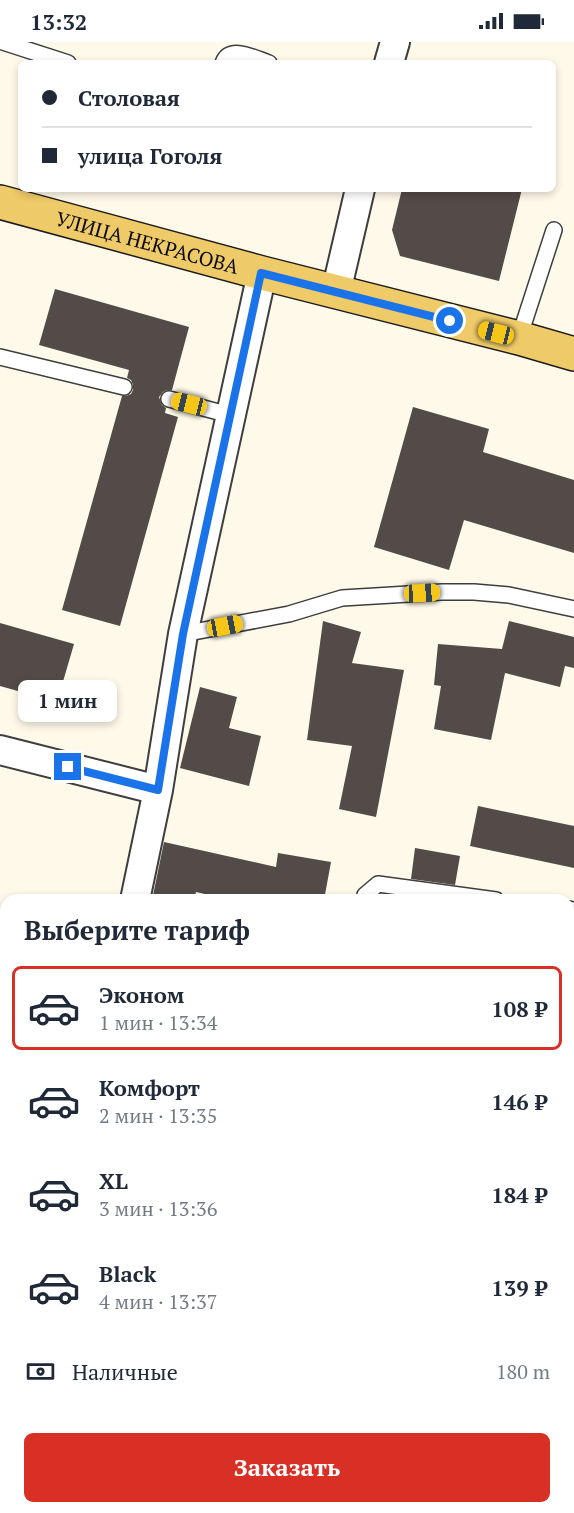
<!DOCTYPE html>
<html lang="ru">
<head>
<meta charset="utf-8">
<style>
  :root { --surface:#fff; --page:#f6f6f7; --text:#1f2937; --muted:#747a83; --line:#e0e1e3; --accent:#d93025 }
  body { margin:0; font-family:"PT Serif",serif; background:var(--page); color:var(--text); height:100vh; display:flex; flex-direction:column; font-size:22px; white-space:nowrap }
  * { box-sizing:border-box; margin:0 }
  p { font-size:20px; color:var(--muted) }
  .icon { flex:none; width:33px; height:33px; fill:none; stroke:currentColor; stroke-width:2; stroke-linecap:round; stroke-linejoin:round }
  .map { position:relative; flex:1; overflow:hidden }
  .side { position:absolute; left:0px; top:852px; width:574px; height:620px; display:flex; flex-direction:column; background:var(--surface); border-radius:18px 18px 0 0; box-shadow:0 3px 9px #0003 }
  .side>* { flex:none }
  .top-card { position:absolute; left:18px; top:18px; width:538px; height:132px; border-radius:9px; box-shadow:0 3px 9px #0003; display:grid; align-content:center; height:132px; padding:0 24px; background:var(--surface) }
  .end { position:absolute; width:27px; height:27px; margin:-14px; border:8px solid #1a73e8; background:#fff; box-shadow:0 0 0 3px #fff }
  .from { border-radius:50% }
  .bubble { position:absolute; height:42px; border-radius:9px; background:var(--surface); box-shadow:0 3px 9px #0003; font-size:20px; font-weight:700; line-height:42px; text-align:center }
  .car { position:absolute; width:18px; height:36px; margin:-18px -9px; border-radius:8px; box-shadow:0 0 4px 2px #0007; background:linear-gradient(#f5c518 24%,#345 0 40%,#f5c518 0 76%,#345 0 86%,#f5c518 0) }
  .top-card b { display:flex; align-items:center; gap:21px; height:57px; font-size:22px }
  .top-card b+b { border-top:2px solid var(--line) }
  .top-card i { width:15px; height:15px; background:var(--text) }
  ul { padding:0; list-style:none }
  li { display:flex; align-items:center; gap:18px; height:84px; margin:0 12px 9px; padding:0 12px; border:3px solid transparent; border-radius:9px }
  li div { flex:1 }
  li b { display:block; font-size:22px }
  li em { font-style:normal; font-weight:700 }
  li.on { border-color:var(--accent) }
  li>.icon { width:54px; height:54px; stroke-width:1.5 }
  h2 { padding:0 24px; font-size:27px; line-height:72px }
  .pay { display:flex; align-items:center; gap:15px; height:66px; padding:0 24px; font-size:22px }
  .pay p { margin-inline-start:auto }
  .button { display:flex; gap:12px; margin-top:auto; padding:12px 24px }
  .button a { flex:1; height:69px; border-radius:9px; background:var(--accent); color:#fff; font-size:24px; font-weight:700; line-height:69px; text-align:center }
  .status { display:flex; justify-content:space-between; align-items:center; height:42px; padding:0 30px; background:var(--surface); direction:ltr }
  .status svg { height:16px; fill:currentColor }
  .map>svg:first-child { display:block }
  .building { fill:#524b48 }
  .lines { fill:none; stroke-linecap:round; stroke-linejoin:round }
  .lane-casing { stroke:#3e3e3e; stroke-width:18 }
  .street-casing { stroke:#3e3e3e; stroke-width:32 }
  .secondary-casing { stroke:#2d2d2d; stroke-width:36 }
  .primary-casing { stroke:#1c1c1c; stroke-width:36 }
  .lane { stroke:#fff; stroke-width:15 }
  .street { stroke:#fff; stroke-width:28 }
  .secondary { stroke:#faeea9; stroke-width:33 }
  .primary { stroke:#efca68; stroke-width:33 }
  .route { stroke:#1a73e8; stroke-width:8 }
  .labels { text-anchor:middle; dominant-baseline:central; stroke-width:6; stroke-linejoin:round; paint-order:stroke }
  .street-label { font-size:20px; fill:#0b0b0b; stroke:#fff }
</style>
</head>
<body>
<div class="status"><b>13:32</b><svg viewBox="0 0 49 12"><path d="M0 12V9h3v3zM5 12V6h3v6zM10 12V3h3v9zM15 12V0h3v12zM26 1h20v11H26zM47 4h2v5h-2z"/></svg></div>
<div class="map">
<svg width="574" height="1471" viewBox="0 0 574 1471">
  <rect width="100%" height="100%" fill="#fef9e9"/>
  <!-- building -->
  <path class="building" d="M402 147H522L499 239 400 214 392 188Z
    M55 247 189 285 172 348H167L163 350 159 355 162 363 166 366 165 371 178 375 120 584 62 568 122 354H126L131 352 133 348V343L131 338 127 336 129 328 39 303Z
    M413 365 489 387 483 410 574 438V511L464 478 449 528 374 505Z
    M323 579 361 590 352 621 404 628 376 775 339 767 352 704 307 698Z
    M509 579 574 595V626L565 624 560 645 505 631 491 698 434 687 441 644 434 643 438 602 502 607Z
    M0 581 74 602 57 660 0 644Z
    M200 645 237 655 229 686 261 694 249 744 180 726Z
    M478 764 574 784V826L470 804Z
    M164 800 276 825 278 811 331 820 324 858H231L196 850 194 858H152Z
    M415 806 460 814 455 843 411 837Z"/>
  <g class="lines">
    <defs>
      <path id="lane" d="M3 0 68 21
        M223 21C230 2 256 17 269 21
        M519 296 554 188
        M0 315 124 345
        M169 357 230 373
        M183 592 289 572 342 556 442 550H474L509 553 574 567
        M364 858 365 853 378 842 496 858
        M568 867 574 868
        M568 1118 574 1070"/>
      <path id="street" d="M389 21 395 0
        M336 250 360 147
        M0 708 158 748
        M135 858 158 748 183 592 262 231
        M0 1373 6 1357"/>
      <path id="secondary" d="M0 1196 6 1197
        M568 1269 574 1270"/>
      <g id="primary">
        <path id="s1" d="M0 160 262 231 519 296 574 312"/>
      </g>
    </defs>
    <!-- lane casing -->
    <use href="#lane" class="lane-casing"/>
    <!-- street casing -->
    <use href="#street" class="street-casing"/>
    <!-- secondary casing -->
    <use href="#secondary" class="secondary-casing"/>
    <!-- primary casing -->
    <use href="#primary" class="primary-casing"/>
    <!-- lane -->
    <use href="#lane" class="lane"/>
    <!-- street -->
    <use href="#street" class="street"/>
    <!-- secondary -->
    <use href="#secondary" class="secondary"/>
    <!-- primary -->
    <use href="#primary" class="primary"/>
  </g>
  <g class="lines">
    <!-- route -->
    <path class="route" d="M68 725 158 748 183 592 261 231 450 279"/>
  </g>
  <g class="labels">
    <!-- street labels -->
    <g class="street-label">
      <text stroke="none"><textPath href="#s1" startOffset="153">УЛИЦА НЕКРАСОВА</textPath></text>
    </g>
  </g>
</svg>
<i class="end from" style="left:450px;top:279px"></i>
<i class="end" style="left:68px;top:725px"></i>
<div class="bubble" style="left:18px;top:638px;width:99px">1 мин</div>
<i class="car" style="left:496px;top:291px;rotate:284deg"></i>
<i class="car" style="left:189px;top:362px;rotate:284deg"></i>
<i class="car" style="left:422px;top:551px;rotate:87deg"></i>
<i class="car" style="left:225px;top:584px;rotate:79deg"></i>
<div class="top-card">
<b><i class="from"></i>Столовая</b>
<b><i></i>улица Гоголя</b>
</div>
<section class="side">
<h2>Выберите тариф</h2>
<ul>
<li class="on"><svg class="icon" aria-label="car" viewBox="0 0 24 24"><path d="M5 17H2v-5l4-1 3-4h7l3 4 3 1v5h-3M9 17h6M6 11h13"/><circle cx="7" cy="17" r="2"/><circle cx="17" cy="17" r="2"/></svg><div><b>Эконом</b><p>1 мин · 13:34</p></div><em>108 ₽</em></li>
<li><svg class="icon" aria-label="car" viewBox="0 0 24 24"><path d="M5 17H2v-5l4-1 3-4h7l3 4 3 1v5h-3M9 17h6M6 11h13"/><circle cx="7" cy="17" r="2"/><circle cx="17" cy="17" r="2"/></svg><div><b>Комфорт</b><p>2 мин · 13:35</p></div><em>146 ₽</em></li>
<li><svg class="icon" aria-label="car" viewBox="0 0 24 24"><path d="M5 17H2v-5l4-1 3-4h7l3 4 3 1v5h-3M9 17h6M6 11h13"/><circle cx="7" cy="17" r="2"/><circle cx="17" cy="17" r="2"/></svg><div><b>XL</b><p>3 мин · 13:36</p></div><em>184 ₽</em></li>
<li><svg class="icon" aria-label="car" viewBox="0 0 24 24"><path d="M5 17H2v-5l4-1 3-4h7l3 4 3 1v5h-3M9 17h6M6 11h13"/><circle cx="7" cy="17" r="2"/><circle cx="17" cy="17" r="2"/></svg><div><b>Black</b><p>4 мин · 13:37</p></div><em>139 ₽</em></li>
</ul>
<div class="pay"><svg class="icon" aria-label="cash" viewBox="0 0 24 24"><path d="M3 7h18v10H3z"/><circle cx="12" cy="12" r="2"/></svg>Наличные<p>180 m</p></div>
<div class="button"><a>Заказать</a></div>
</section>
</div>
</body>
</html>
